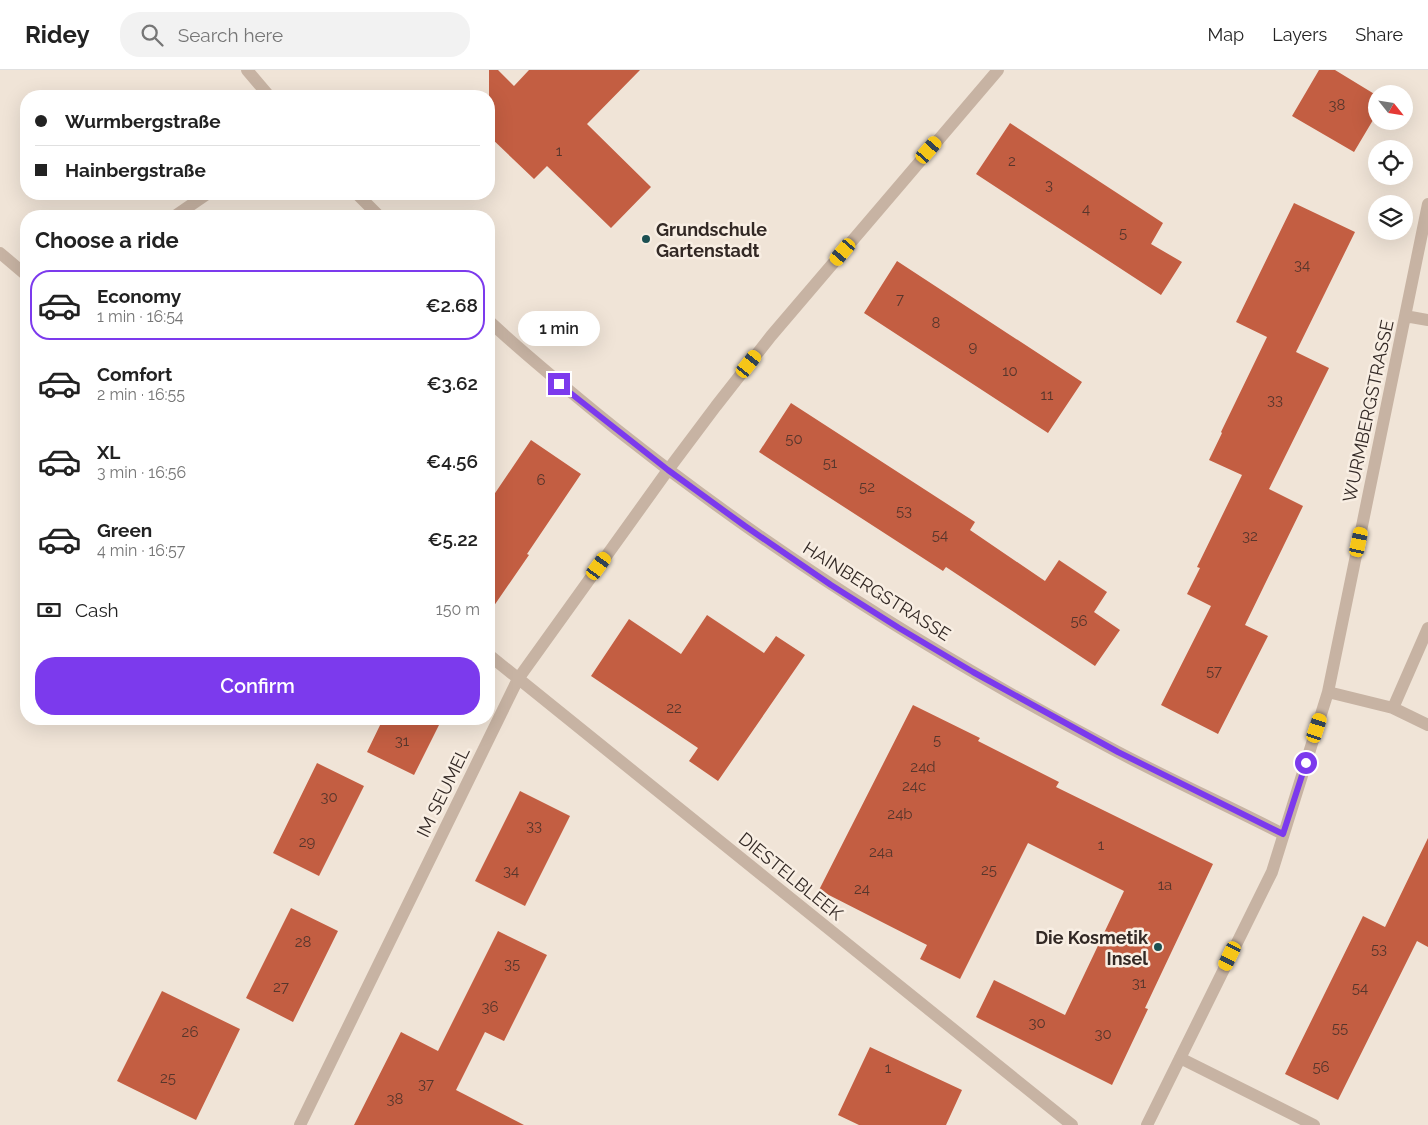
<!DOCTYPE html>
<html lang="en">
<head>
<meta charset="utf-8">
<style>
  :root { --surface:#fff; --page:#f2f2f2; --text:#222; --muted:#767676; --line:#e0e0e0; --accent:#7c3aed }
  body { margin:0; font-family:Raleway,sans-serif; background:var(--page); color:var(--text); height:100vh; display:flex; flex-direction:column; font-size:19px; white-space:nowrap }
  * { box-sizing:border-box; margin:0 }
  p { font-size:16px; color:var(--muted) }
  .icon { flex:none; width:28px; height:28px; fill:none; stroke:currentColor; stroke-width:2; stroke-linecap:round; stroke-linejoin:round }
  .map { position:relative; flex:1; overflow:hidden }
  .details { position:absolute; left:20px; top:140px; width:475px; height:515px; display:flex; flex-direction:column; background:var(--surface); border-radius:20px; box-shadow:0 5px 20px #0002 }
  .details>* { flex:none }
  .banner { position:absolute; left:20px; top:20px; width:475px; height:110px; border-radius:20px; box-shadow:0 5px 20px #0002; display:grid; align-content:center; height:110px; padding:0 15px; background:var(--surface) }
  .needle { width:32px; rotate:120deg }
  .controls { position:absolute; left:1368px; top:15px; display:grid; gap:10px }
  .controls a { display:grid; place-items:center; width:45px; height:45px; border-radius:50%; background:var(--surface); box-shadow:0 5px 20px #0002; font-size:25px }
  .end { position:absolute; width:22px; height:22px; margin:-11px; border:6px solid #7c3aed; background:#fff; box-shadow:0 0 0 2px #fff }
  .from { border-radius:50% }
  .bubble { position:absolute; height:35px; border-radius:18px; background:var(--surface); box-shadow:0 5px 20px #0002; font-size:16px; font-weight:600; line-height:35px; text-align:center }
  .car { position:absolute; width:15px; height:30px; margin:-15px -8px; border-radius:6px; box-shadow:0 0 4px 1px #0007; background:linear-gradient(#f5c518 24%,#345 0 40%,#f5c518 0 76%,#345 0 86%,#f5c518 0) }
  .banner b { display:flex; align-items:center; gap:18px; height:48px; font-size:19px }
  .banner b+b { border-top:1px solid var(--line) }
  .banner i { width:12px; height:12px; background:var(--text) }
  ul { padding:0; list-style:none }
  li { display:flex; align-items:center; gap:15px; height:70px; margin:0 10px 8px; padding:0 5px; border:2px solid transparent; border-radius:20px }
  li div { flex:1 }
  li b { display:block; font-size:19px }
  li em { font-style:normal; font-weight:600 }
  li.on { border-color:var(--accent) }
  li>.icon { width:45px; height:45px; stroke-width:1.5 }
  h2 { padding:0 15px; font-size:22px; line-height:60px }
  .pay { display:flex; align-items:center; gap:12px; height:55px; padding:0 15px; font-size:19px }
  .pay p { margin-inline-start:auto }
  .cta { display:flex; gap:10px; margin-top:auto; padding:10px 15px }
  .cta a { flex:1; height:58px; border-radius:20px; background:var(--accent); color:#fff; font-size:20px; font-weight:600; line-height:58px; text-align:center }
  header { display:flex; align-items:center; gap:30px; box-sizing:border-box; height:70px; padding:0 25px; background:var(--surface); border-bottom:1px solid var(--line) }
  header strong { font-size:24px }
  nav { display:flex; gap:28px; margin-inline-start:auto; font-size:18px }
  .search { width:350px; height:45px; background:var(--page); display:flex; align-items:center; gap:12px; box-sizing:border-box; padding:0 18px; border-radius:20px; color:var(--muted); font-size:19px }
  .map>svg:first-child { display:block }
  .building { fill:#c35e42 }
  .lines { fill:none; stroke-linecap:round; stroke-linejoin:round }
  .minor { stroke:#c7b3a3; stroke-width:12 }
  .route { stroke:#7c3aed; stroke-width:6 }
  .poi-dot { fill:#1c5052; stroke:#f8eee3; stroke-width:2 }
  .labels { text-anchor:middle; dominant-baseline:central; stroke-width:5; stroke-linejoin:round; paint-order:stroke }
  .number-label { font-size:15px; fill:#57362c }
  .poi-label { font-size:18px; font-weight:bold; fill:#332925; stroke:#f8eee3; text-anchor:start }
  .street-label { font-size:18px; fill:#332925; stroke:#f8eee3 }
</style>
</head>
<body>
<header>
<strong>Ridey</strong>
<div class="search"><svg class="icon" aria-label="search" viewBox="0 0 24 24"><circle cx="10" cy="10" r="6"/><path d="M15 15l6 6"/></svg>Search here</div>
<nav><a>Map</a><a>Layers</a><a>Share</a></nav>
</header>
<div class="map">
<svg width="1428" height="1055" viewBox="0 0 1428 1055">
  <rect width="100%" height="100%" fill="#f0e4d7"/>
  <!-- building -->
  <path class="building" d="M489 0H498L514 16 529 0H640L587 54 651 117 611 158 547 96 534 109 489 66Z
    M1319 0H1335L1376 25V45L1354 82 1292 46Z
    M1010 53 1163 153 1151 174 1182 192 1161 225 976 104Z
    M1294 133 1355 162 1296 282 1329 298 1269 419 1303 436 1245 555 1268 566 1218 664 1161 635 1211 536 1187 524 1200 498 1197 497 1242 405 1209 390 1222 363 1221 362 1267 267 1236 252Z
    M897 191 1082 312 1048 363 864 243Z
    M791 333 975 452 970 460 1045 511 1059 490 1107 522 1094 542 1120 560 1095 596 946 497 943 501 759 382Z
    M531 370 581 404 527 484 529 485 489 543V432Z
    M707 545 764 583 776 566 805 585 718 711 689 691 698 678 591 606 629 549 681 584Z
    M913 635 980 668 978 671 1059 712 1056 717 1213 794 1145 938 1148 939 1112 1015 976 947 994 910 1065 945 1124 821 1028 773 960 909 920 889 927 875 819 820Z
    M383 649H442L414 705 367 682Z
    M317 693 364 716 319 806 273 783Z
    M520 721 570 746 525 836 475 811Z
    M1428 768V877L1417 871 1338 1030 1285 1004 1363 846 1385 857Z
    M291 838 338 861 293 952 246 928Z
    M498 861 547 885 504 971 485 962 456 1020 524 1055H354L401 962 438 981Z
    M162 921 240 959 196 1050 117 1011Z
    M870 977 962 1020 946 1055H859L838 1045Z"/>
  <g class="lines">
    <!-- minor -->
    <path class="minor" d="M247 0 269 26
      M357 124 379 146
      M175 146 207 124
      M0 183 26 205
      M1405 246 1428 250
      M489 251C530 289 573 324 616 359 772 483 940 589 1116 681 1171 710 1228 736 1283 764
      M489 585 1072 1055
      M1328 622 1393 638 1428 655
      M1393 638 1428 558
      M1180 988 1314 1055
      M300 1055 518 609 668 400 716 336 771 266 998 0
      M1147 1055 1272 802 1328 622 1428 134"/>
  </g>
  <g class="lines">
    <!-- route -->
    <path class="route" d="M559 314 668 400 745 456 831 515 899 558 973 602 1118 682 1283 764 1306 693"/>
  </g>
  <!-- markers -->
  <g class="poi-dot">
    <circle cx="646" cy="169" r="5"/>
    <circle cx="1158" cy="877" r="5"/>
  </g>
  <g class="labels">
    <!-- number labels -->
    <g class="number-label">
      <text x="1337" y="35">38</text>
      <text x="559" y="81">1</text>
      <text x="1012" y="91">2</text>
      <text x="1049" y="115">3</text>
      <text x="1086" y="139">4</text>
      <text x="1123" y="163">5</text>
      <text x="1302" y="195">34</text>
      <text x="900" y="229">7</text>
      <text x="936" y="253">8</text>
      <text x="973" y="277">9</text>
      <text x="1010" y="301">10</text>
      <text x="1047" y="325">11</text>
      <text x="1275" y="330">33</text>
      <text x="794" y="369">50</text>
      <text x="830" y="393">51</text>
      <text x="541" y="410">6</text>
      <text x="867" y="417">52</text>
      <text x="904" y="441">53</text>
      <text x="940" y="465">54</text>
      <text x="1250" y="466">32</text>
      <text x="1079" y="551">56</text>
      <text x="1214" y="601">57</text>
      <text x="674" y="638">22</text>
      <text x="937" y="670">5</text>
      <text x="402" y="671">31</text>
      <text x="923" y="697">24d</text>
      <text x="914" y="716">24c</text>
      <text x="329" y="727">30</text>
      <text x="900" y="744">24b</text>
      <text x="534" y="756">33</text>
      <text x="307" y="772">29</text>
      <text x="1101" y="775">1</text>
      <text x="881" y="782">24a</text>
      <text x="989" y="800">25</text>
      <text x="511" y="801">34</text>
      <text x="1165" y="815">1a</text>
      <text x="862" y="819">24</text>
      <text x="303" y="872">28</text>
      <text x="1379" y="879">53</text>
      <text x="512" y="894">35</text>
      <text x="1139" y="913">31</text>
      <text x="281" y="917">27</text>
      <text x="1360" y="918">54</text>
      <text x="490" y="937">36</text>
      <text x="1037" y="953">30</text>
      <text x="1340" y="958">55</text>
      <text x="190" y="962">26</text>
      <text x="1103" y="964">30</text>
      <text x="1321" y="997">56</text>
      <text x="888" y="998">1</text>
      <text x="168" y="1008">25</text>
      <text x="426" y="1014">37</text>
      <text x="395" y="1029">38</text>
    </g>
    <!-- poi labels -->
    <g class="poi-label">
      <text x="656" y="159">Grundschule<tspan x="656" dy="21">Gartenstadt</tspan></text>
      <text x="1148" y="867" text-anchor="end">Die Kosmetik<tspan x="1148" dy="21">Insel</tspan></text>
    </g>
    <!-- street labels -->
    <g class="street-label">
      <text transform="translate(1368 341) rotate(-78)">WURMBERGSTRASSE</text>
      <text transform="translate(877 521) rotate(32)">HAINBERGSTRASSE</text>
      <text transform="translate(443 722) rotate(-64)">IM SEUMEL</text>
      <text transform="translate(791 806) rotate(39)">DIESTELBLEEK</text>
    </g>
  </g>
</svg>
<div class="controls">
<a><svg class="needle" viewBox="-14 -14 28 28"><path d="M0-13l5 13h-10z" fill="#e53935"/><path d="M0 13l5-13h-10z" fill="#767676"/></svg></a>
<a><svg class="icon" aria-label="locate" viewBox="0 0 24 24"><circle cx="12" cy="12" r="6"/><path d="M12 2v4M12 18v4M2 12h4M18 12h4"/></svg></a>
<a><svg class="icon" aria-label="layers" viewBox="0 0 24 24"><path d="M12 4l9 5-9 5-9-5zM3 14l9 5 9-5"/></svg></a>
</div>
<i class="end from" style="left:1306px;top:693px"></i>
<i class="end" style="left:559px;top:314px"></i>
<div class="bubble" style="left:518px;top:241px;width:82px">1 min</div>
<i class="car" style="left:929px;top:80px;rotate:41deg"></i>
<i class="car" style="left:843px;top:182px;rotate:220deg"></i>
<i class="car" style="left:749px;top:294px;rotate:38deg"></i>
<i class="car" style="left:1359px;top:472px;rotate:12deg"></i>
<i class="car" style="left:599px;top:496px;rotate:36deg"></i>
<i class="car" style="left:1317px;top:658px;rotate:18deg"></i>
<i class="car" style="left:1230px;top:886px;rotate:206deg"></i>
<div class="banner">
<b><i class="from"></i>Wurmbergstraße</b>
<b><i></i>Hainbergstraße</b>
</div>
<section class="details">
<h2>Choose a ride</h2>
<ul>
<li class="on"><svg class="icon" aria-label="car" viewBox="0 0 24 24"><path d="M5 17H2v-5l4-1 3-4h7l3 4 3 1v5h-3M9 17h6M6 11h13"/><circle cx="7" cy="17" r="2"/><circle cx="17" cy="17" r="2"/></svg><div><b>Economy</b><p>1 min · 16:54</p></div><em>€2.68</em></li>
<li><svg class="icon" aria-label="car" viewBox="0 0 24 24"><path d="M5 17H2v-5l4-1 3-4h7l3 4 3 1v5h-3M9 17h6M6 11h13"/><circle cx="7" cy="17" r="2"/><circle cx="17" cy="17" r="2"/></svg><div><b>Comfort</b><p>2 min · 16:55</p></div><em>€3.62</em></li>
<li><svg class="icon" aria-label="car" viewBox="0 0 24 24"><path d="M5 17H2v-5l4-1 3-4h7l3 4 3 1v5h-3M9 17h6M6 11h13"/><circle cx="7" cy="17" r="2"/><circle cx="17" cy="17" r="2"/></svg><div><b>XL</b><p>3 min · 16:56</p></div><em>€4.56</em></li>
<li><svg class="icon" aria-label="car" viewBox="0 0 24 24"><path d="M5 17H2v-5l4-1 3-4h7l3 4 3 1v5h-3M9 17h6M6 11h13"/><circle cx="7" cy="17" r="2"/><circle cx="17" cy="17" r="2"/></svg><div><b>Green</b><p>4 min · 16:57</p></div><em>€5.22</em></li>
</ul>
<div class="pay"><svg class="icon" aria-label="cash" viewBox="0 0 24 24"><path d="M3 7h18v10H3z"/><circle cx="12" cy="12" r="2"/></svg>Cash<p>150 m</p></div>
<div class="cta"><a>Confirm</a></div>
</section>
</div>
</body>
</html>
